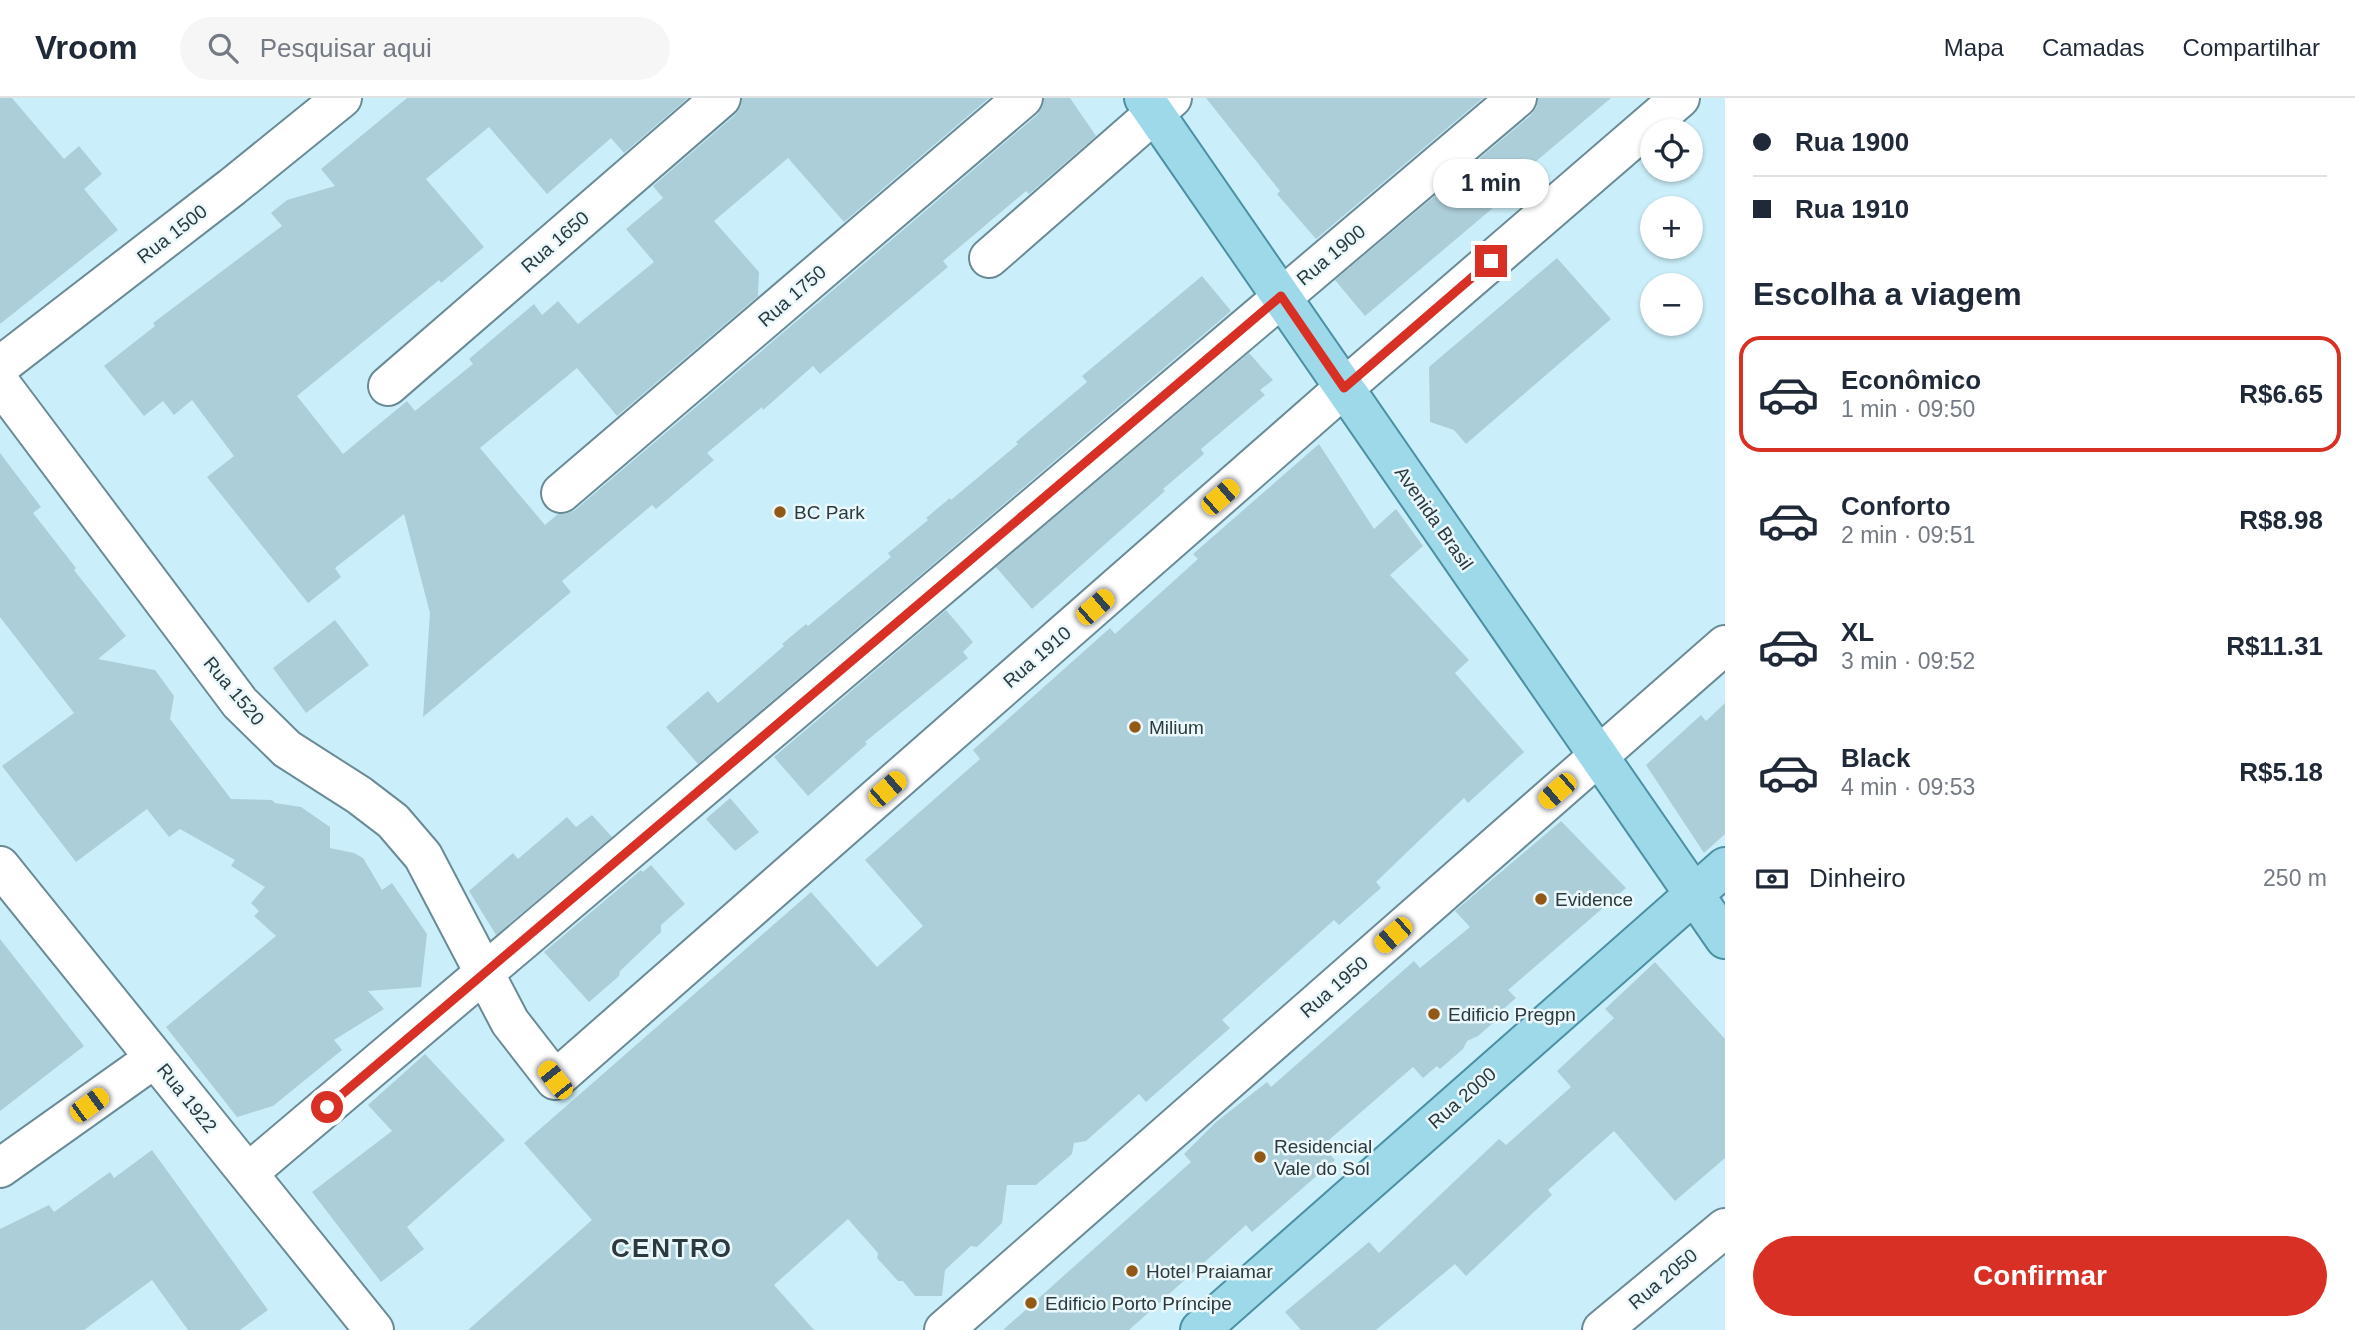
<!DOCTYPE html>
<html lang="pt">
<head>
<meta charset="utf-8">
<style>
  :root { --surface:#fff; --page:#f6f6f7; --text:#1f2937; --muted:#747a83; --line:#e0e1e3; --accent:#d93025 }
  body { margin:0; font-family:Arial,sans-serif; background:var(--page); color:var(--text); height:100vh; display:flex; flex-direction:column; font-size:26px; white-space:nowrap }
  * { box-sizing:border-box; margin:0 }
  p { font-size:23px; color:var(--muted) }
  .icon { flex:none; width:38px; height:38px; fill:none; stroke:currentColor; stroke-width:2; stroke-linecap:round; stroke-linejoin:round }
  .map { position:relative; flex:1; overflow:hidden }
  .details { display:flex; flex-direction:column; background:var(--surface); width:630px }
  .details>* { flex:none }
  .guide { display:grid; align-content:center; height:154px; padding:0 28px; background:var(--surface) }
  .buttons { position:absolute; left:1640px; top:21px; display:grid; gap:14px }
  .buttons a { display:grid; place-items:center; width:63px; height:63px; border-radius:50%; background:var(--surface); box-shadow:0 2px 5px #0004; font-size:35px }
  .end { position:absolute; width:32px; height:32px; margin:-16px; border:9px solid #d93025; background:#fff; box-shadow:0 0 0 4px #fff }
  .from { border-radius:50% }
  .bubble { position:absolute; height:49px; border-radius:24px; background:var(--surface); box-shadow:0 2px 5px #0004; font-size:23px; font-weight:600; line-height:49px; text-align:center }
  .car { position:absolute; width:21px; height:42px; margin:-21px -10px; border-radius:9px; box-shadow:0 0 5px 2px #0007; background:linear-gradient(#f5c518 24%,#345 0 40%,#f5c518 0 76%,#345 0 86%,#f5c518 0) }
  .guide b { display:flex; align-items:center; gap:24px; height:66px; font-size:26px }
  .guide b+b { border-top:2px solid var(--line) }
  .guide i { width:18px; height:18px; background:var(--text) }
  ul { padding:0; list-style:none }
  li { display:flex; align-items:center; gap:21px; height:116px; margin:0 14px 10px; padding:0 14px; border:4px solid transparent; border-radius:21px }
  li div { flex:1 }
  li b { display:block; font-size:26px }
  li em { font-style:normal; font-weight:600 }
  li.current { border-color:var(--accent) }
  li>.icon { width:63px; height:63px; stroke-width:1.5 }
  h2 { padding:0 28px; font-size:32px; line-height:84px }
  .pay { display:flex; align-items:center; gap:18px; height:77px; padding:0 28px; font-size:26px }
  .pay p { margin-inline-start:auto }
  .action { display:flex; gap:14px; margin-top:auto; padding:14px 28px }
  .action a { flex:1; height:80px; border-radius:42px; background:var(--accent); color:#fff; font-size:28px; font-weight:600; line-height:80px; text-align:center }
  header { display:flex; align-items:center; gap:42px; box-sizing:border-box; height:98px; padding:0 35px; background:var(--surface); border-bottom:2px solid var(--line) }
  header strong { font-size:33px }
  nav { display:flex; gap:38px; margin-inline-start:auto; font-size:24px }
  .search { width:490px; height:63px; background:var(--page); display:flex; align-items:center; gap:18px; box-sizing:border-box; padding:0 24px; border-radius:38px; color:var(--muted); font-size:26px }
  main { display:flex; flex:1; min-height:0 }
  .map>svg:first-child { display:block }
  .building { fill:#acced9 }
  .lines { fill:none; stroke-linecap:round; stroke-linejoin:round }
  .minor-casing { stroke:#6a8b95; stroke-width:42 }
  .major-casing { stroke:#4c90a3; stroke-width:42 }
  .minor { stroke:#fff; stroke-width:38 }
  .major { stroke:#9ed9e9; stroke-width:38 }
  .route { stroke:#d93025; stroke-width:9 }
  .poi-dot { fill:#925815; stroke:#eaf8fc; stroke-width:2.5 }
  .labels { text-anchor:middle; dominant-baseline:central; stroke-width:5; stroke-linejoin:round; paint-order:stroke }
  .street-label { font-size:19px; fill:#2b3a3e; stroke:#eaf8fc }
  .poi-label { font-size:19px; fill:#2b3a3e; stroke:#eaf8fc; text-anchor:start }
  .district-label { font-size:26px; font-weight:bold; letter-spacing:2px; fill:#2b3a3e; stroke:#eaf8fc }
</style>
</head>
<body>
<header>
<strong>Vroom</strong>
<div class="search"><svg class="icon" aria-label="search" viewBox="0 0 24 24"><circle cx="10" cy="10" r="6"/><path d="M15 15l6 6"/></svg>Pesquisar aqui</div>
<nav><a>Mapa</a><a>Camadas</a><a>Compartilhar</a></nav>
</header>
<main>
<div class="map">
<svg width="1725" height="1232" viewBox="0 0 1725 1232">
  <rect width="100%" height="100%" fill="#cbeffa"/>
  <!-- building -->
  <path class="building" d="M0 0H12L64 61 79 48 102 76 84 91 118 132 0 226Z
    M407 0H688L624 55 611 40 547 96 489 29 426 81 484 149 441 185 439 182 297 298 343 356 407 303 415 313 473 266 469 261 534 206 542 217 558 203 578 226 654 164 626 131 663 100 653 88 735 17 741 8 742 0H989L844 124 788 60 714 123 759 174 758 198 617 318 577 270 480 350 545 427 558 416H566L575 412 846 181 1037 17 1043 8 1044 0H1070L1096 38 1029 96 1026 93 943 163 948 169 820 276 813 268 763 312 762 309 707 355 714 362 656 411 652 407 562 483 571 494 423 619 430 515 404 416 335 470 341 479 308 505 207 379 234 358 192 302 174 317 163 303 144 318 104 268 155 228 153 225 282 128 271 115 287 102 335 88 321 71Z
    M1206 0H1483L1316 141 1277 96 1280 93Z
    M1538 0H1611L1534 65 1539 71 1365 218 1335 182 1531 17 1537 8Z
    M1557 160 1611 221 1466 346 1454 332 1430 324 1429 269Z
    M1202 178 1231 213 698 666 666 629 708 593 718 605 784 548 782 546 806 526 808 528 891 459 888 455 928 422 926 420 950 400 951 402 1018 346 1016 344 1087 284 1082 278Z
    M1249 255 1273 282 1260 292 1265 297 1201 351 1204 356 1163 391 1165 393 1032 511 996 469Z
    M1319 346 1374 431 1396 411 1423 448 1390 477 1469 562 1455 575 1524 654 1468 705 1464 700 1428 734 1376 784 1381 790 1339 827 1334 822 1222 922 1230 930 1146 1004 1139 996 1086 1043 1074 1045 1072 1056 1036 1087H1007L1002 1125 977 1149 971 1148 945 1172 942 1198H915L903 1183H898L877 1160 878 1155 848 1121 774 1187 814 1232H468L592 1122 524 1045 811 794 877 869 923 828 865 762 980 661 973 652 1110 530 1115 536 1198 461 1193 456Z
    M0 355 41 409 33 415 76 470 74 472 126 538 98 561 155 572 174 598 170 621 231 701 272 702 275 705 301 709 330 729V750L354 755 363 760 382 792 392 785 427 836 421 889 368 893 384 911 334 942 342 952 273 1008 237 1019 166 929 276 838 254 818 259 813 251 805 265 789 231 768 235 762 180 731 169 739 147 711 76 764 2 668 74 615 0 519Z
    M946 512 973 544 963 554 968 560 865 644 867 646 808 698 774 659Z
    M335 522 369 567 306 615 273 570Z
    M1725 605V736L1704 755 1646 667 1701 617 1706 623Z
    M730 700 759 734 735 753 706 721Z
    M592 717 612 739 496 837 469 793 513 755 518 761 567 719 576 729Z
    M1561 723 1626 790 1508 892 1516 900 1499 915 1502 917 1478 938 1467 943 1463 951 1440 971 1437 968 1423 980 1413 969 1322 1048 1335 1062 1252 1134 1246 1127 1129 1232H1003L1191 1064 1184 1056 1216 1024 1267 984 1271 989 1414 863 1420 870 1470 829 1455 813Z
    M651 767 685 806 661 827V834L620 873 619 878 589 904 544 854 641 772 643 774Z
    M0 841 84 948 0 1013Z
    M1655 864 1725 941V1060L1675 1103 1614 1033 1548 1092 1552 1097 1466 1178 1455 1166 1376 1232H1301L1285 1214 1369 1144 1379 1155 1499 1041 1506 1047 1571 989 1557 973 1614 920 1605 911Z
    M425 956 505 1042 407 1129 424 1151 381 1184 312 1094 392 1033 368 1007Z
    M152 1052 268 1212 240 1232H188L152 1182 84 1232H0V1131L49 1107 54 1114 110 1074 114 1080Z"/>
  <g class="lines">
    <defs>
      <path id="minor" d="M989 160 1172 0
        M0 268 232 89 342 0
        M0 285 240 605 287 651 359 697 393 723 423 758 510 924 555 982 1344 290 1680 0
        M388 288 721 0
        M561 395 1023 0
        M0 768 374 1232
        M0 1070 155 960
        M248 1075C673 719 1092 356 1517 0
        M944 1232 1725 547
        M1602 1232 1725 1130"/>
      <path id="major" d="M1144 0 1725 841
        M1200 1232 1725 769"/>
    </defs>
    <!-- minor casing -->
    <use href="#minor" class="minor-casing"/>
    <!-- major casing -->
    <use href="#major" class="major-casing"/>
    <!-- minor -->
    <use href="#minor" class="minor"/>
    <!-- major -->
    <use href="#major" class="major"/>
  </g>
  <g class="lines">
    <!-- route -->
    <path class="route" d="M327 1009 1281 198 1344 290 1491 163"/>
  </g>
  <!-- markers -->
  <g class="poi-dot">
    <circle cx="780" cy="414" r="7"/>
    <circle cx="1135" cy="629" r="7"/>
    <circle cx="1541" cy="801" r="7"/>
    <circle cx="1434" cy="916" r="7"/>
    <circle cx="1260" cy="1059" r="7"/>
    <circle cx="1132" cy="1173" r="7"/>
    <circle cx="1031" cy="1205" r="7"/>
  </g>
  <g class="labels">
    <!-- street labels -->
    <g class="street-label">
      <text transform="translate(172 136) rotate(-38)">Rua 1500</text>
      <text transform="translate(555 144) rotate(-41)">Rua 1650</text>
      <text transform="translate(1331 157) rotate(-40)">Rua 1900</text>
      <text transform="translate(792 198) rotate(-41)">Rua 1750</text>
      <text transform="translate(1434 420) rotate(55)">Avenida Brasil</text>
      <text transform="translate(1037 559) rotate(-41)">Rua 1910</text>
      <text transform="translate(234 593) rotate(50)">Rua 1520</text>
      <text transform="translate(1334 889) rotate(-41)">Rua 1950</text>
      <text transform="translate(187 1000) rotate(51)">Rua 1922</text>
      <text transform="translate(1462 1000) rotate(-41)">Rua 2000</text>
      <text transform="translate(1663 1181) rotate(-40)">Rua 2050</text>
    </g>
    <!-- poi labels -->
    <g class="poi-label">
      <text x="794" y="414">BC Park</text>
      <text x="1149" y="629">Milium</text>
      <text x="1555" y="801">Evidence</text>
      <text x="1448" y="916">Edificio Pregpn</text>
      <text x="1274" y="1048">Residencial<tspan x="1274" dy="22">Vale do Sol</tspan></text>
      <text x="1146" y="1173">Hotel Praiamar</text>
      <text x="1045" y="1205">Edificio Porto Príncipe</text>
    </g>
    <!-- district labels -->
    <g class="district-label">
      <text x="672" y="1150">CENTRO</text>
    </g>
  </g>
</svg>
<div class="buttons">
<a><svg class="icon" aria-label="locate" viewBox="0 0 24 24"><circle cx="12" cy="12" r="6"/><path d="M12 2v4M12 18v4M2 12h4M18 12h4"/></svg></a>
<a>+</a>
<a>−</a>
</div>
<i class="end from" style="left:327px;top:1009px"></i>
<i class="end" style="left:1491px;top:163px"></i>
<div class="bubble" style="left:1433px;top:61px;width:116px">1 min</div>
<i class="car" style="left:1220px;top:399px;rotate:49deg"></i>
<i class="car" style="left:1095px;top:509px;rotate:49deg"></i>
<i class="car" style="left:887px;top:691px;rotate:49deg"></i>
<i class="car" style="left:1557px;top:693px;rotate:229deg"></i>
<i class="car" style="left:1393px;top:837px;rotate:229deg"></i>
<i class="car" style="left:555px;top:982px;rotate:322deg"></i>
<i class="car" style="left:89px;top:1007px;rotate:54deg"></i>
</div>
<section class="details">
<div class="guide">
<b><i class="from"></i>Rua 1900</b>
<b><i></i>Rua 1910</b>
</div>
<h2>Escolha a viagem</h2>
<ul>
<li class="current"><svg class="icon" aria-label="car" viewBox="0 0 24 24"><path d="M5 17H2v-5l4-1 3-4h7l3 4 3 1v5h-3M9 17h6M6 11h13"/><circle cx="7" cy="17" r="2"/><circle cx="17" cy="17" r="2"/></svg><div><b>Econômico</b><p>1 min · 09:50</p></div><em>R$6.65</em></li>
<li><svg class="icon" aria-label="car" viewBox="0 0 24 24"><path d="M5 17H2v-5l4-1 3-4h7l3 4 3 1v5h-3M9 17h6M6 11h13"/><circle cx="7" cy="17" r="2"/><circle cx="17" cy="17" r="2"/></svg><div><b>Conforto</b><p>2 min · 09:51</p></div><em>R$8.98</em></li>
<li><svg class="icon" aria-label="car" viewBox="0 0 24 24"><path d="M5 17H2v-5l4-1 3-4h7l3 4 3 1v5h-3M9 17h6M6 11h13"/><circle cx="7" cy="17" r="2"/><circle cx="17" cy="17" r="2"/></svg><div><b>XL</b><p>3 min · 09:52</p></div><em>R$11.31</em></li>
<li><svg class="icon" aria-label="car" viewBox="0 0 24 24"><path d="M5 17H2v-5l4-1 3-4h7l3 4 3 1v5h-3M9 17h6M6 11h13"/><circle cx="7" cy="17" r="2"/><circle cx="17" cy="17" r="2"/></svg><div><b>Black</b><p>4 min · 09:53</p></div><em>R$5.18</em></li>
</ul>
<div class="pay"><svg class="icon" aria-label="cash" viewBox="0 0 24 24"><path d="M3 7h18v10H3z"/><circle cx="12" cy="12" r="2"/></svg>Dinheiro<p>250 m</p></div>
<div class="action"><a>Confirmar</a></div>
</section>
</main>
</body>
</html>
